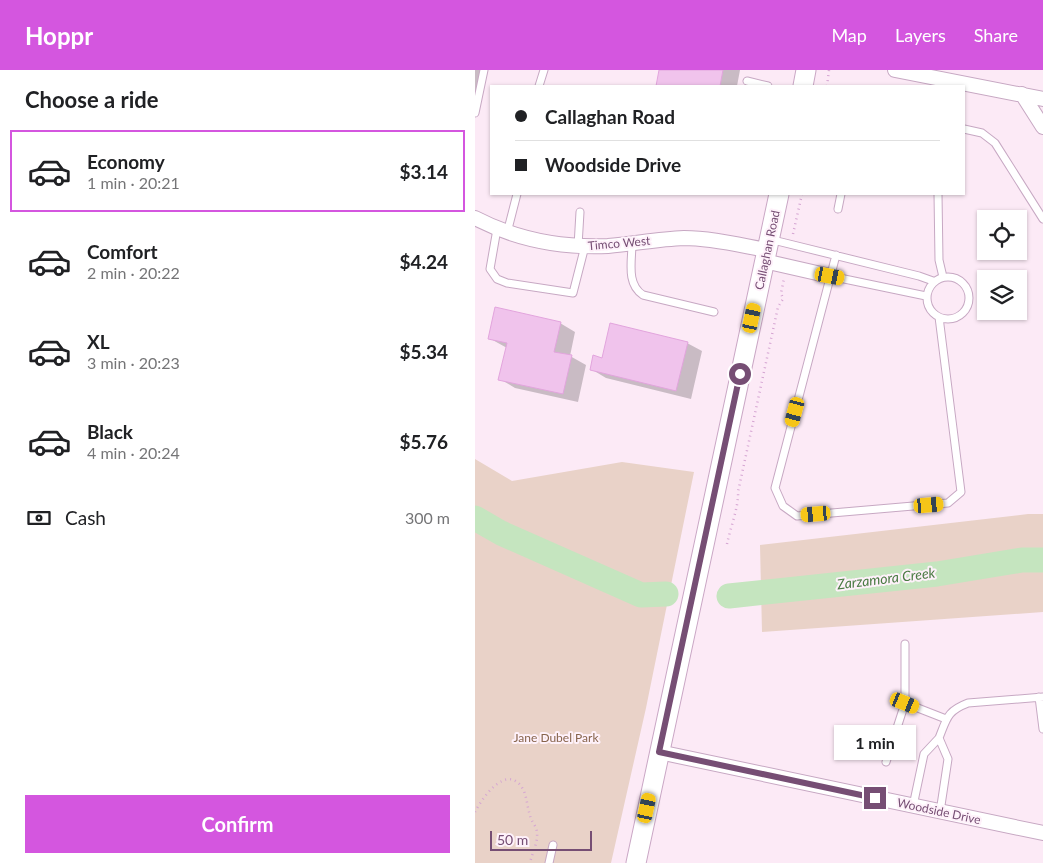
<!DOCTYPE html>
<html lang="en">
<head>
<meta charset="utf-8">
<style>
  :root { --surface:#fff; --page:#f2f2f2; --text:#202124; --muted:#757577; --line:#e0e0e0; --accent:#d456df }
  body { margin:0; font-family:Lato,sans-serif; background:var(--page); color:var(--text); height:100vh; display:flex; flex-direction:column; font-size:19px; white-space:nowrap }
  * { box-sizing:border-box; margin:0 }
  p { font-size:16px; color:var(--muted) }
  .icon { flex:none; width:28px; height:28px; fill:none; stroke:currentColor; stroke-width:2; stroke-linecap:round; stroke-linejoin:round }
  .map { position:relative; flex:1; overflow:hidden }
  .side { display:flex; flex-direction:column; background:var(--surface); width:475px }
  .side>* { flex:none }
  .hud { position:absolute; left:15px; top:15px; width:475px; height:110px; border-radius:0px; box-shadow:0 1px 4px #0004; display:grid; align-content:center; height:110px; padding:0 25px; background:var(--surface) }
  .controls { position:absolute; left:502px; top:140px; display:grid; gap:10px }
  .controls a { display:grid; place-items:center; width:50px; height:50px; border-radius:0px; background:var(--surface); box-shadow:0 1px 4px #0004; font-size:25px }
  .scale { position:absolute; left:15px; bottom:12px; width:102px; box-sizing:border-box; padding-left:5px; border:2px solid #764e74; border-top:0; font-size:14px; line-height:18px; white-space:nowrap; color:#764e74; -webkit-text-stroke:4px #fef1fa; paint-order:stroke }
  .end { position:absolute; width:22px; height:22px; margin:-11px; border:6px solid #764e74; background:#fff; box-shadow:0 0 0 2px #fff }
  .from { border-radius:50% }
  .bubble { position:absolute; height:35px; border-radius:0px; background:var(--surface); box-shadow:0 1px 4px #0004; font-size:16px; font-weight:700; line-height:35px; text-align:center }
  .car { position:absolute; width:15px; height:30px; margin:-15px -8px; border-radius:6px; box-shadow:0 0 4px 1px #0007; background:linear-gradient(#f5c518 24%,#345 0 40%,#f5c518 0 76%,#345 0 86%,#f5c518 0) }
  .hud b { display:flex; align-items:center; gap:18px; height:48px; font-size:19px }
  .hud b+b { border-top:1px solid var(--line) }
  .hud i { width:12px; height:12px; background:var(--text) }
  ul { padding:0; list-style:none }
  li { display:flex; align-items:center; gap:15px; height:82px; margin:0 10px 8px; padding:0 15px; border:2px solid transparent; border-radius:0px }
  li div { flex:1 }
  li b { display:block; font-size:19px }
  li em { font-style:normal; font-weight:700 }
  li.on { border-color:var(--accent) }
  li>.icon { width:45px; height:45px; stroke-width:1.5 }
  h2 { padding:0 25px; font-size:22px; line-height:60px }
  .pay { display:flex; align-items:center; gap:12px; height:55px; padding:0 25px; font-size:19px }
  .pay p { margin-inline-start:auto }
  .cta { display:flex; gap:10px; margin-top:auto; padding:10px 25px }
  .cta a { flex:1; height:58px; border-radius:0px; background:var(--accent); color:#fff; font-size:20px; font-weight:700; line-height:58px; text-align:center }
  header { display:flex; align-items:center; gap:30px; box-sizing:border-box; height:70px; padding:0 25px; background:var(--accent); color:#fff }
  header strong { font-size:24px }
  nav { display:flex; gap:28px; margin-inline-start:auto; font-size:18px }
  main { display:flex; flex:1; min-height:0 }
  .map>svg:first-child { display:block }
  .green { fill:#e9d2c8 }
  .shadow { fill:#0003 }
  .lines { fill:none; stroke-linecap:round; stroke-linejoin:round }
  .river { stroke:#c5e5bf; stroke-width:25 }
  .building { fill:#f0c3ec; stroke:#e2a4dd }
  .lane-casing { stroke:#c7a8c3; stroke-width:9 }
  .street-casing { stroke:#c7a8c3; stroke-width:16 }
  .secondary-casing { stroke:#caa7c5; stroke-width:21 }
  .path { stroke:#d5a5d2; stroke-width:2.5; stroke-dasharray:1 4; stroke-linecap:butt }
  .lane { stroke:#fff; stroke-width:7 }
  .street { stroke:#fff; stroke-width:14 }
  .secondary { stroke:#fff; stroke-width:19 }
  .route { stroke:#764e74; stroke-width:6 }
  .labels { text-anchor:middle; dominant-baseline:central; stroke-width:4; stroke-linejoin:round; paint-order:stroke }
  .street-label { font-size:12px; fill:#764e74; stroke:#fef1fa }
  .park-label { font-size:12px; fill:#87644c; stroke:#fef1fa }
  .water-label { font-size:14px; font-style:italic; fill:#497a42; stroke:#fef1fa }
</style>
</head>
<body>
<header>
<strong>Hoppr</strong>
<nav><a>Map</a><a>Layers</a><a>Share</a></nav>
</header>
<main>
<section class="side">
<h2>Choose a ride</h2>
<ul>
<li class="on"><svg class="icon" aria-label="car" viewBox="0 0 24 24"><path d="M5 17H2v-5l4-1 3-4h7l3 4 3 1v5h-3M9 17h6M6 11h13"/><circle cx="7" cy="17" r="2"/><circle cx="17" cy="17" r="2"/></svg><div><b>Economy</b><p>1 min · 20:21</p></div><em>$3.14</em></li>
<li><svg class="icon" aria-label="car" viewBox="0 0 24 24"><path d="M5 17H2v-5l4-1 3-4h7l3 4 3 1v5h-3M9 17h6M6 11h13"/><circle cx="7" cy="17" r="2"/><circle cx="17" cy="17" r="2"/></svg><div><b>Comfort</b><p>2 min · 20:22</p></div><em>$4.24</em></li>
<li><svg class="icon" aria-label="car" viewBox="0 0 24 24"><path d="M5 17H2v-5l4-1 3-4h7l3 4 3 1v5h-3M9 17h6M6 11h13"/><circle cx="7" cy="17" r="2"/><circle cx="17" cy="17" r="2"/></svg><div><b>XL</b><p>3 min · 20:23</p></div><em>$5.34</em></li>
<li><svg class="icon" aria-label="car" viewBox="0 0 24 24"><path d="M5 17H2v-5l4-1 3-4h7l3 4 3 1v5h-3M9 17h6M6 11h13"/><circle cx="7" cy="17" r="2"/><circle cx="17" cy="17" r="2"/></svg><div><b>Black</b><p>4 min · 20:24</p></div><em>$5.76</em></li>
</ul>
<div class="pay"><svg class="icon" aria-label="cash" viewBox="0 0 24 24"><path d="M3 7h18v10H3z"/><circle cx="12" cy="12" r="2"/></svg>Cash<p>300 m</p></div>
<div class="cta"><a>Confirm</a></div>
</section>
<div class="map">
<svg width="568" height="793" viewBox="0 0 568 793">
  <rect width="100%" height="100%" fill="#fceaf6"/>
  <!-- green -->
  <path class="green" d="M0 389 37 411 147 392 219 402 171 638 136 793H0Z
    M553 444H568V542L287 562 285 475Z"/>
  <!-- shadow -->
  <path class="shadow" d="M0 0H6L0 29Z
    M186 0H265L262 16H182Z
    M85 253 100 262 95 286 111 295 103 332 40 318 25 309 32 278 14 268Z
    M212 273 227 281 216 329 131 308 116 299 128 289Z"/>
  <g class="lines">
    <!-- river -->
    <path class="river" d="M0 448 26 463 166 525 191 524
      M254 526 462 504 547 490H568"/>
  </g>
  <!-- building -->
  <path class="building" d="M184 0H248L245 16H181Z
    M20 237 86 252 79 282 97 285 88 324 23 310 32 273 13 269Z
    M135 253 213 272 201 321 115 300 118 285 127 288Z"/>
  <g class="lines">
    <defs>
      <path id="lane" d="M272 11 293 16
        M64 16 69 0
        M0 43 9 0
        M489 59 507 63 520 73 568 149
        M463 124 464 190 468 207
        M363 139 366 124
        M22 159 15 199 22 209 32 213 98 223 110 176
        M32 163 42 124
        M294 169 444 206 458 211
        M157 173C157 191 151 214 168 225L239 242
        M103 176 105 142
        M361 185 300 418 308 436 322 446 473 433 486 422 464 247
        M355 206 451 226
        M452 228a21 21 0 1 1 42 0a21 21 0 1 1-42 0Z
        M430 574V633
        M564 627 568 659
        M464 668C472 648 472 641 493 633L568 627
        M411 692 430 633 471 649
        M438 736 449 684 464 668 473 689 465 742
        M74 793 78 775"/>
      <path id="street" d="M420 0 568 29
        M547 24 568 57
        M0 148C42 170 86 178 133 176 158 174 183 169 209 168 237 168 264 175 292 180
        M289 191 355 206
        M184 682 568 763"/>
      <path id="secondary" d="M328 16 331 0
        M161 793 304 124"/>
    </defs>
    <!-- lane casing -->
    <use href="#lane" class="lane-casing"/>
    <!-- street casing -->
    <use href="#street" class="street-casing"/>
    <!-- secondary casing -->
    <use href="#secondary" class="secondary-casing"/>
    <!-- path -->
    <path class="path" d="M352 16 354 0
      M318 164 327 124
      M252 474C255 459 264 436 263 422L303 237 308 229 306 223 309 209
      M0 742C7 728 32 692 48 719 52 727 52 737 55 745 56 752 62 756 62 763 63 773 57 783 55 793"/>
    <!-- lane -->
    <use href="#lane" class="lane"/>
    <!-- street -->
    <use href="#street" class="street"/>
    <!-- secondary -->
    <use href="#secondary" class="secondary"/>
  </g>
  <g class="lines">
    <!-- route -->
    <path class="route" d="M265 304 184 682 400 728"/>
  </g>
  <g class="labels">
    <!-- street labels -->
    <g class="street-label">
      <text transform="translate(144 173) rotate(-5)">Timco West</text>
      <text transform="translate(292 180) rotate(-78)">Callaghan Road</text>
      <text transform="translate(464 741) rotate(12)">Woodside Drive</text>
    </g>
    <!-- park labels -->
    <g class="park-label">
      <text x="81" y="667">Jane Dubel Park</text>
    </g>
    <!-- water labels -->
    <g class="water-label">
      <text transform="translate(411 508) rotate(-7)">Zarzamora Creek</text>
    </g>
  </g>
</svg>
<div class="controls">
<a><svg class="icon" aria-label="locate" viewBox="0 0 24 24"><circle cx="12" cy="12" r="6"/><path d="M12 2v4M12 18v4M2 12h4M18 12h4"/></svg></a>
<a><svg class="icon" aria-label="layers" viewBox="0 0 24 24"><path d="M12 4l9 5-9 5-9-5zM3 14l9 5 9-5"/></svg></a>
</div>
<div class="scale">50 m</div>
<i class="end from" style="left:265px;top:304px"></i>
<i class="end" style="left:400px;top:728px"></i>
<div class="bubble" style="left:359px;top:655px;width:82px">1 min</div>
<i class="car" style="left:355px;top:206px;rotate:101deg"></i>
<i class="car" style="left:277px;top:248px;rotate:12deg"></i>
<i class="car" style="left:320px;top:342px;rotate:195deg"></i>
<i class="car" style="left:454px;top:435px;rotate:85deg"></i>
<i class="car" style="left:341px;top:444px;rotate:265deg"></i>
<i class="car" style="left:430px;top:633px;rotate:112deg"></i>
<i class="car" style="left:172px;top:738px;rotate:12deg"></i>
<div class="hud">
<b><i class="from"></i>Callaghan Road</b>
<b><i></i>Woodside Drive</b>
</div>
</div>
</main>
</body>
</html>
